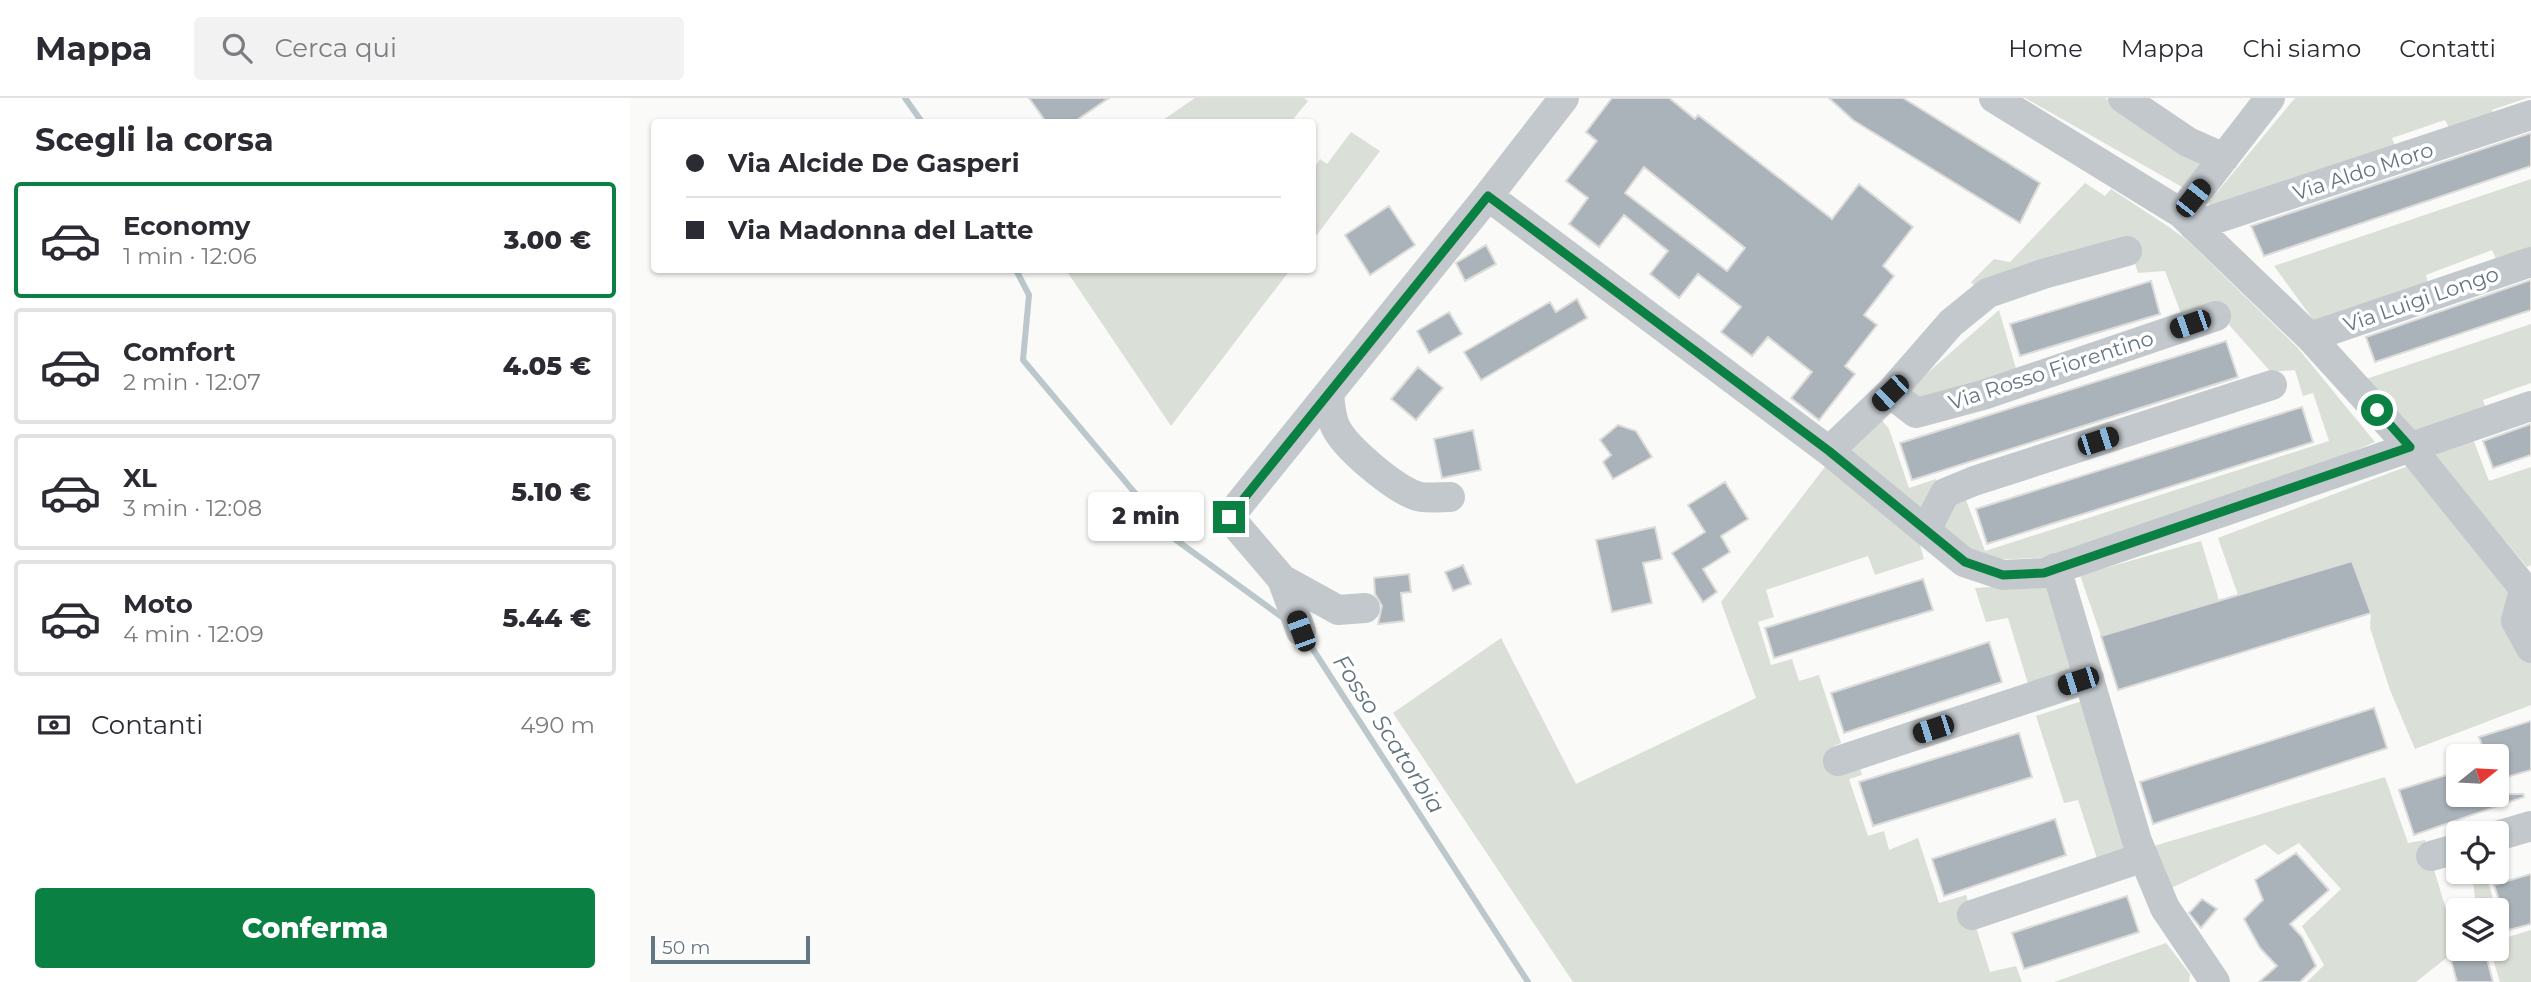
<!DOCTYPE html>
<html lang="it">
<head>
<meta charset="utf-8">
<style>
  :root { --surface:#fff; --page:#f2f2f3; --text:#2b2b33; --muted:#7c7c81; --line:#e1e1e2; --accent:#0b8043 }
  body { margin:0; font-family:Montserrat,sans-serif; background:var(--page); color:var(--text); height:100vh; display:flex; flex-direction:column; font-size:26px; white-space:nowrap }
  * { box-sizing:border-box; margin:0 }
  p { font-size:23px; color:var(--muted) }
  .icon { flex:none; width:38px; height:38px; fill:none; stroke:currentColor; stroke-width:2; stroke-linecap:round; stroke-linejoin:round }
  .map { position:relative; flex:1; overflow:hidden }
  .sheet { display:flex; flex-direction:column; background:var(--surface); width:630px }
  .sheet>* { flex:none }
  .top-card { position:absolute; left:21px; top:21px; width:665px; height:154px; border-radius:7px; box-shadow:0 2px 5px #0004; display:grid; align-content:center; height:154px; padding:0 35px; background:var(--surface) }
  .needle { width:46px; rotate:72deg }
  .fabs { position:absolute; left:1816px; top:646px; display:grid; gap:14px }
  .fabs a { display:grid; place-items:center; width:63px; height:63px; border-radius:7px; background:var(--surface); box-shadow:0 2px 5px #0004; font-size:35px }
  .scale { position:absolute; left:21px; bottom:18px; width:159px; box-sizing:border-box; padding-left:7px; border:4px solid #657683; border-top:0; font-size:19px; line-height:24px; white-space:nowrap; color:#657683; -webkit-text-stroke:5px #fff; paint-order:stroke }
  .end { position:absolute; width:32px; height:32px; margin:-16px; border:9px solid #0b8043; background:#fff; box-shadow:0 0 0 4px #fff }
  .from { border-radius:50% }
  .bubble { position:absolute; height:49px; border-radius:7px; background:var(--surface); box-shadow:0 2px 5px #0004; font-size:23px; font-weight:800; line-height:49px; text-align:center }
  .car { position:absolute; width:21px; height:42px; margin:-21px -10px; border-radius:9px; box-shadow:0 0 5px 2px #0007; background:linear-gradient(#222 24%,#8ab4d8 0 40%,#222 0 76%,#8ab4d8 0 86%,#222 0) }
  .top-card b { display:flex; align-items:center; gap:24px; height:66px; font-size:26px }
  .top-card b+b { border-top:2px solid var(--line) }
  .top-card i { width:18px; height:18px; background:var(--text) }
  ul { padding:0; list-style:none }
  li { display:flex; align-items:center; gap:21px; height:116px; margin:0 14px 10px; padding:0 21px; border:4px solid var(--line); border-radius:7px }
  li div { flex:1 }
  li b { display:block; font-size:26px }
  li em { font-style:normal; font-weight:800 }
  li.active { border-color:var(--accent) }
  li>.icon { width:63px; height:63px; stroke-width:1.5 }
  h2 { padding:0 35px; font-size:32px; line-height:84px }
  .pay { display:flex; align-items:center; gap:18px; height:77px; padding:0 35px; font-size:26px }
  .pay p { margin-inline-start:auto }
  .primary-button { display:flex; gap:14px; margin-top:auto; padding:14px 35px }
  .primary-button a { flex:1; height:80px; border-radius:7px; background:var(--accent); color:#fff; font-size:28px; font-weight:800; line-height:80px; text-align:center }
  header { display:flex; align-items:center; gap:42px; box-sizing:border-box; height:98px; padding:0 35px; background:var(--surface); border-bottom:2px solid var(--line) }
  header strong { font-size:33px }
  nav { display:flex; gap:38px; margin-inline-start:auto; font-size:24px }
  .search { width:490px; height:63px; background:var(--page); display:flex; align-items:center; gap:18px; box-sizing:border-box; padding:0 24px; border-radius:7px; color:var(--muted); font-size:26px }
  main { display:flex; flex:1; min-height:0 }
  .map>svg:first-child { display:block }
  .green { fill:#dadfd7 }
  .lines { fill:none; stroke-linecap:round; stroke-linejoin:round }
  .stream { stroke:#bbc7cb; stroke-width:6 }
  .building { fill:#aab3b9; stroke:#dcdcda; stroke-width:2; fill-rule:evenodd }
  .minor { stroke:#c3c8cc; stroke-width:30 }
  .route { stroke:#0b8043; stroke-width:9 }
  .labels { text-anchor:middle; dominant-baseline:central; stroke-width:7; stroke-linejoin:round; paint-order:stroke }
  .street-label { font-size:21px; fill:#657683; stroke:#fff }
  .water-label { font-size:23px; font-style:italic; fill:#60757c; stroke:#fff }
</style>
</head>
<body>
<header>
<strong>Mappa</strong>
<div class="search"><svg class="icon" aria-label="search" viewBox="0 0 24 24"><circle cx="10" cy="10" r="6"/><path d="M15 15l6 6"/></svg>Cerca qui</div>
<nav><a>Home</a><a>Mappa</a><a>Chi siamo</a><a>Contatti</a></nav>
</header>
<main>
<section class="sheet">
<h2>Scegli la corsa</h2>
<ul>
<li class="active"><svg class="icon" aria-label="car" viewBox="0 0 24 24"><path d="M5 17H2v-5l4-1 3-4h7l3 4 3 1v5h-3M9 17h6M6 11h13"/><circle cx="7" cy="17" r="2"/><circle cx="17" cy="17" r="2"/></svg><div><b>Economy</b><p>1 min · 12:06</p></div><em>3.00 €</em></li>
<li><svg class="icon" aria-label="car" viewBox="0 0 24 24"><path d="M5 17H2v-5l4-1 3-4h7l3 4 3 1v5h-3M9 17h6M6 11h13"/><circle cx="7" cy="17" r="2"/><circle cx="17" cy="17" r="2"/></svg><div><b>Comfort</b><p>2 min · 12:07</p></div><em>4.05 €</em></li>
<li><svg class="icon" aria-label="car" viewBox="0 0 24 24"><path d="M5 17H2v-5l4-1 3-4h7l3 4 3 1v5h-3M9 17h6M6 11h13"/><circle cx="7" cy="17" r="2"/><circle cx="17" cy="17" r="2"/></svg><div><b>XL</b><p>3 min · 12:08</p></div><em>5.10 €</em></li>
<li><svg class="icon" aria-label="car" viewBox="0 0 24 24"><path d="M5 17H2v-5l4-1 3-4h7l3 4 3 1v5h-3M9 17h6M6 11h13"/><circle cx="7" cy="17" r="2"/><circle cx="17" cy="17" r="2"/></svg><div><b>Moto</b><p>4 min · 12:09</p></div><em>5.44 €</em></li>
</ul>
<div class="pay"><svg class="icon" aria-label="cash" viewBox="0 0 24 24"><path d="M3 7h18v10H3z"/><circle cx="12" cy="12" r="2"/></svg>Contanti<p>490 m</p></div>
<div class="primary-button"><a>Conferma</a></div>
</section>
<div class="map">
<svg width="1901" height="884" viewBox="0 0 1901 884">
  <rect width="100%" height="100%" fill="#fafaf8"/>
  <!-- green -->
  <path class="green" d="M565 0H674L678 3 661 24H530Z
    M1395 0H1475L1555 48 1572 61 1564 86 1552 89Z
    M1665 0H1897L1862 12 1867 29 1825 42 1815 22 1762 40 1770 60 1591 119 1578 105Z
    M721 34 750 53 683 142V72L690 61 697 66Z
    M1901 81V164L1872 174 1862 152 1796 177 1801 198 1693 235 1644 168Z
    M1455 85 1475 98 1481 91 1539 129 1558 143 1667 249 1745 344 1705 361 1423 459 1383 461 1348 460 1308 426 1320 402 1335 399 1355 453 1699 343 1683 295 1673 298 1665 272 1641 274 1600 228 1592 206 1552 218 1535 173 1508 175 1499 146 1348 192 1341 184 1364 161 1380 164Z
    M436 172H660L541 328Z
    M1369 212 1387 274 1290 307 1277 293Z
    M1901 226V285L1853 302 1860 322 1792 345 1736 281Z
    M1251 321 1259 331 1279 390 1306 381 1309 390 1294 418 1217 356Z
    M1843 341 1859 383 1901 369V467L1897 469 1803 356Z
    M1198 365 1287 437 1294 461 1245 477 1238 458 1136 492 1144 519 1128 524 1141 567 1162 561 1169 583 1189 577 1211 645 1204 648 1208 662 1226 657 1232 677 1219 681 1238 738 1254 733 1259 752 1288 740 1309 805 1336 797 1360 874 1386 868 1392 884H943L763 615 871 540 946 686 1126 600 1091 504Z
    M1778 368 1885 493 1901 564V607L1785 651 1760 592 1740 530 1741 515 1722 463 1608 497 1588 440Z
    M1571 443 1589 502 1471 538 1450 477Z
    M1416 485 1448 583 1402 599 1378 520 1356 524 1345 490Z
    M1455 602 1502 763 1471 773 1448 702 1434 705 1406 618Z
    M1755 679 1778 745 1795 742 1818 818 1829 815V850L1786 884H1677L1694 867 1672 828 1711 791 1669 745 1648 757 1635 746 1537 792 1524 748Z
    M1842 774H1860L1858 783 1866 812H1837L1846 808Z
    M1867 816 1875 840 1901 832V884H1870L1860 851 1867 850Z
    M1536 845 1560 876 1559 884H1424Z"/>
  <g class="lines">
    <!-- stream -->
    <path class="stream" d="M275 0 292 24
      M386 172 399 197 393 262 542 439 656 522
      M675 539 898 884"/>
  </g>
  <!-- building -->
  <path class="building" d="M399 0H479L444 24H416Z
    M982 0H1039L1065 21 1068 17 1202 121 1229 86 1283 129 1253 168 1264 178 1234 217 1247 227 1215 268 1225 276 1189 322 1161 300 1182 274 1138 239 1122 258 1091 234 1111 209 1068 176 1049 200 1020 176 1038 153 994 117 969 149 939 126 958 100 936 83 967 43 956 34ZM1014 69 1115 150 1097 173 995 95Z
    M1199 0H1273L1410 85 1390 125 1223 22Z
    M1901 35V68L1634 158 1621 128Z
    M759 108 785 147 740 177 715 137Z
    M856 147 866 166 835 183 826 165Z
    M1901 182V212L1745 264 1736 239Z
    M1521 183 1530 216 1390 258 1380 226Z
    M947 201 957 220 851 282 834 254 920 204 926 214Z
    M819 214 832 236 799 255 787 233Z
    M1596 243 1608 279 1282 382 1270 345Z
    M788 269 813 290 786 322 761 301Z
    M1672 309 1683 344 1357 446 1346 411Z
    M1901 326V357L1863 370 1853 343Z
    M988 327 1006 333 1022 359 983 381 973 364 981 357 970 342Z
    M843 332 851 372 812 380 804 341Z
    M1095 384 1118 421 1091 438 1100 454 1073 471 1087 494 1073 504 1042 455 1075 434 1058 407Z
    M1025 429 1032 461 1013 465 1022 505 982 514 966 442Z
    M1722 463 1741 515 1488 592 1471 538Z
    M833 467 841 486 823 493 815 474Z
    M779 476 781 494 771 495 774 523 748 526 752 508 745 496 744 480Z
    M1293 481 1303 512 1144 560 1135 530Z
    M1359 544 1372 584 1214 635 1201 595Z
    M1744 610 1757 650 1523 726 1510 684Z
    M1901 623V672L1867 682V658H1856L1849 639Z
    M1389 635 1402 679 1243 728 1229 684Z
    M1829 673V696H1893L1894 699 1784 737 1769 692Z
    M1425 721 1436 757 1314 798 1302 761Z
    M1666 755 1699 792 1660 826 1672 839 1686 868 1670 884H1629L1647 868 1630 850 1614 821 1633 802 1625 782Z
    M1901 776V826L1879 832 1864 787Z
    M1497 798 1509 834 1394 871 1382 835Z
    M1572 801 1587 811 1571 830 1559 815Z
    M1855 853 1863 884H1827L1821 862Z"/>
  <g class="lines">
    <!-- minor -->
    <path class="minor" d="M934 0 858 98 1199 353 1334 464 1373 477 1414 475 1901 308
      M1364 0 1551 115 1680 239 1780 349 1901 499
      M1493 0 1558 44 1594 60
      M1551 115 1640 0
      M1564 128 1901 17
      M1680 239 1901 164
      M1260 295 1286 315 1353 297 1586 218
      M699 296C700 307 701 318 705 328 715 350 765 391 787 398 797 401 809 399 820 399
      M1199 353 1260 295 1321 225 1358 195 1413 176 1497 153
      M1296 432 1315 395 1344 383 1642 287
      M1426 470 1507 743 1535 810 1585 884
      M652 481 708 512 735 510
      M1894 492 1886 523 1901 550
      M671 533 652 481 599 419 858 98
      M1208 663 1459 580
      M1867 738 1901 728
      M1801 758 1829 750
      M1342 817 1514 759"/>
  </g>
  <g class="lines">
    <!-- route -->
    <path class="route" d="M599 419 858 98 1199 353 1335 464 1373 477 1414 475 1780 349 1747 312"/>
  </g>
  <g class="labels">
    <!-- street labels -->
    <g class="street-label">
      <text transform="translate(1733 73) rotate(-18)">Via Aldo Moro</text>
      <text transform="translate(1791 201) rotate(-19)">Via Luigi Longo</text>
      <text transform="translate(1421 272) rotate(-18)">Via Rosso Fiorentino</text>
    </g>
    <!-- water labels -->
    <g class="water-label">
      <text transform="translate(759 636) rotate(57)">Fosso Scatorbia</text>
    </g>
  </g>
</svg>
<div class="fabs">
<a><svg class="needle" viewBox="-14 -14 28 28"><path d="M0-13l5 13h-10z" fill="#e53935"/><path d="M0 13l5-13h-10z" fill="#7c7c81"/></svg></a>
<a><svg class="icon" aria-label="locate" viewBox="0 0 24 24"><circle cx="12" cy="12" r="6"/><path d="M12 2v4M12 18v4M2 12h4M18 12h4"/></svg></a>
<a><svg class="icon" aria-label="layers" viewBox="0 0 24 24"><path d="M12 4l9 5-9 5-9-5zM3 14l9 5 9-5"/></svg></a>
</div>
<div class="scale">50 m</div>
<i class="end from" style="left:1747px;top:312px"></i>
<i class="end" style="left:599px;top:419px"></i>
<div class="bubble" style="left:458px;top:394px;width:116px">2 min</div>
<i class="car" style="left:1563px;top:100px;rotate:38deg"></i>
<i class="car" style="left:1560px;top:226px;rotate:251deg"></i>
<i class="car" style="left:1260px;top:295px;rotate:226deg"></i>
<i class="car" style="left:1468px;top:343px;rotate:72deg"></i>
<i class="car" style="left:671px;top:533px;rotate:340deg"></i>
<i class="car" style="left:1448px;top:583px;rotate:252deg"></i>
<i class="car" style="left:1303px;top:631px;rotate:252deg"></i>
<div class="top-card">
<b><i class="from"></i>Via Alcide De Gasperi</b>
<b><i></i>Via Madonna del Latte</b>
</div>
</div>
</main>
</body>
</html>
